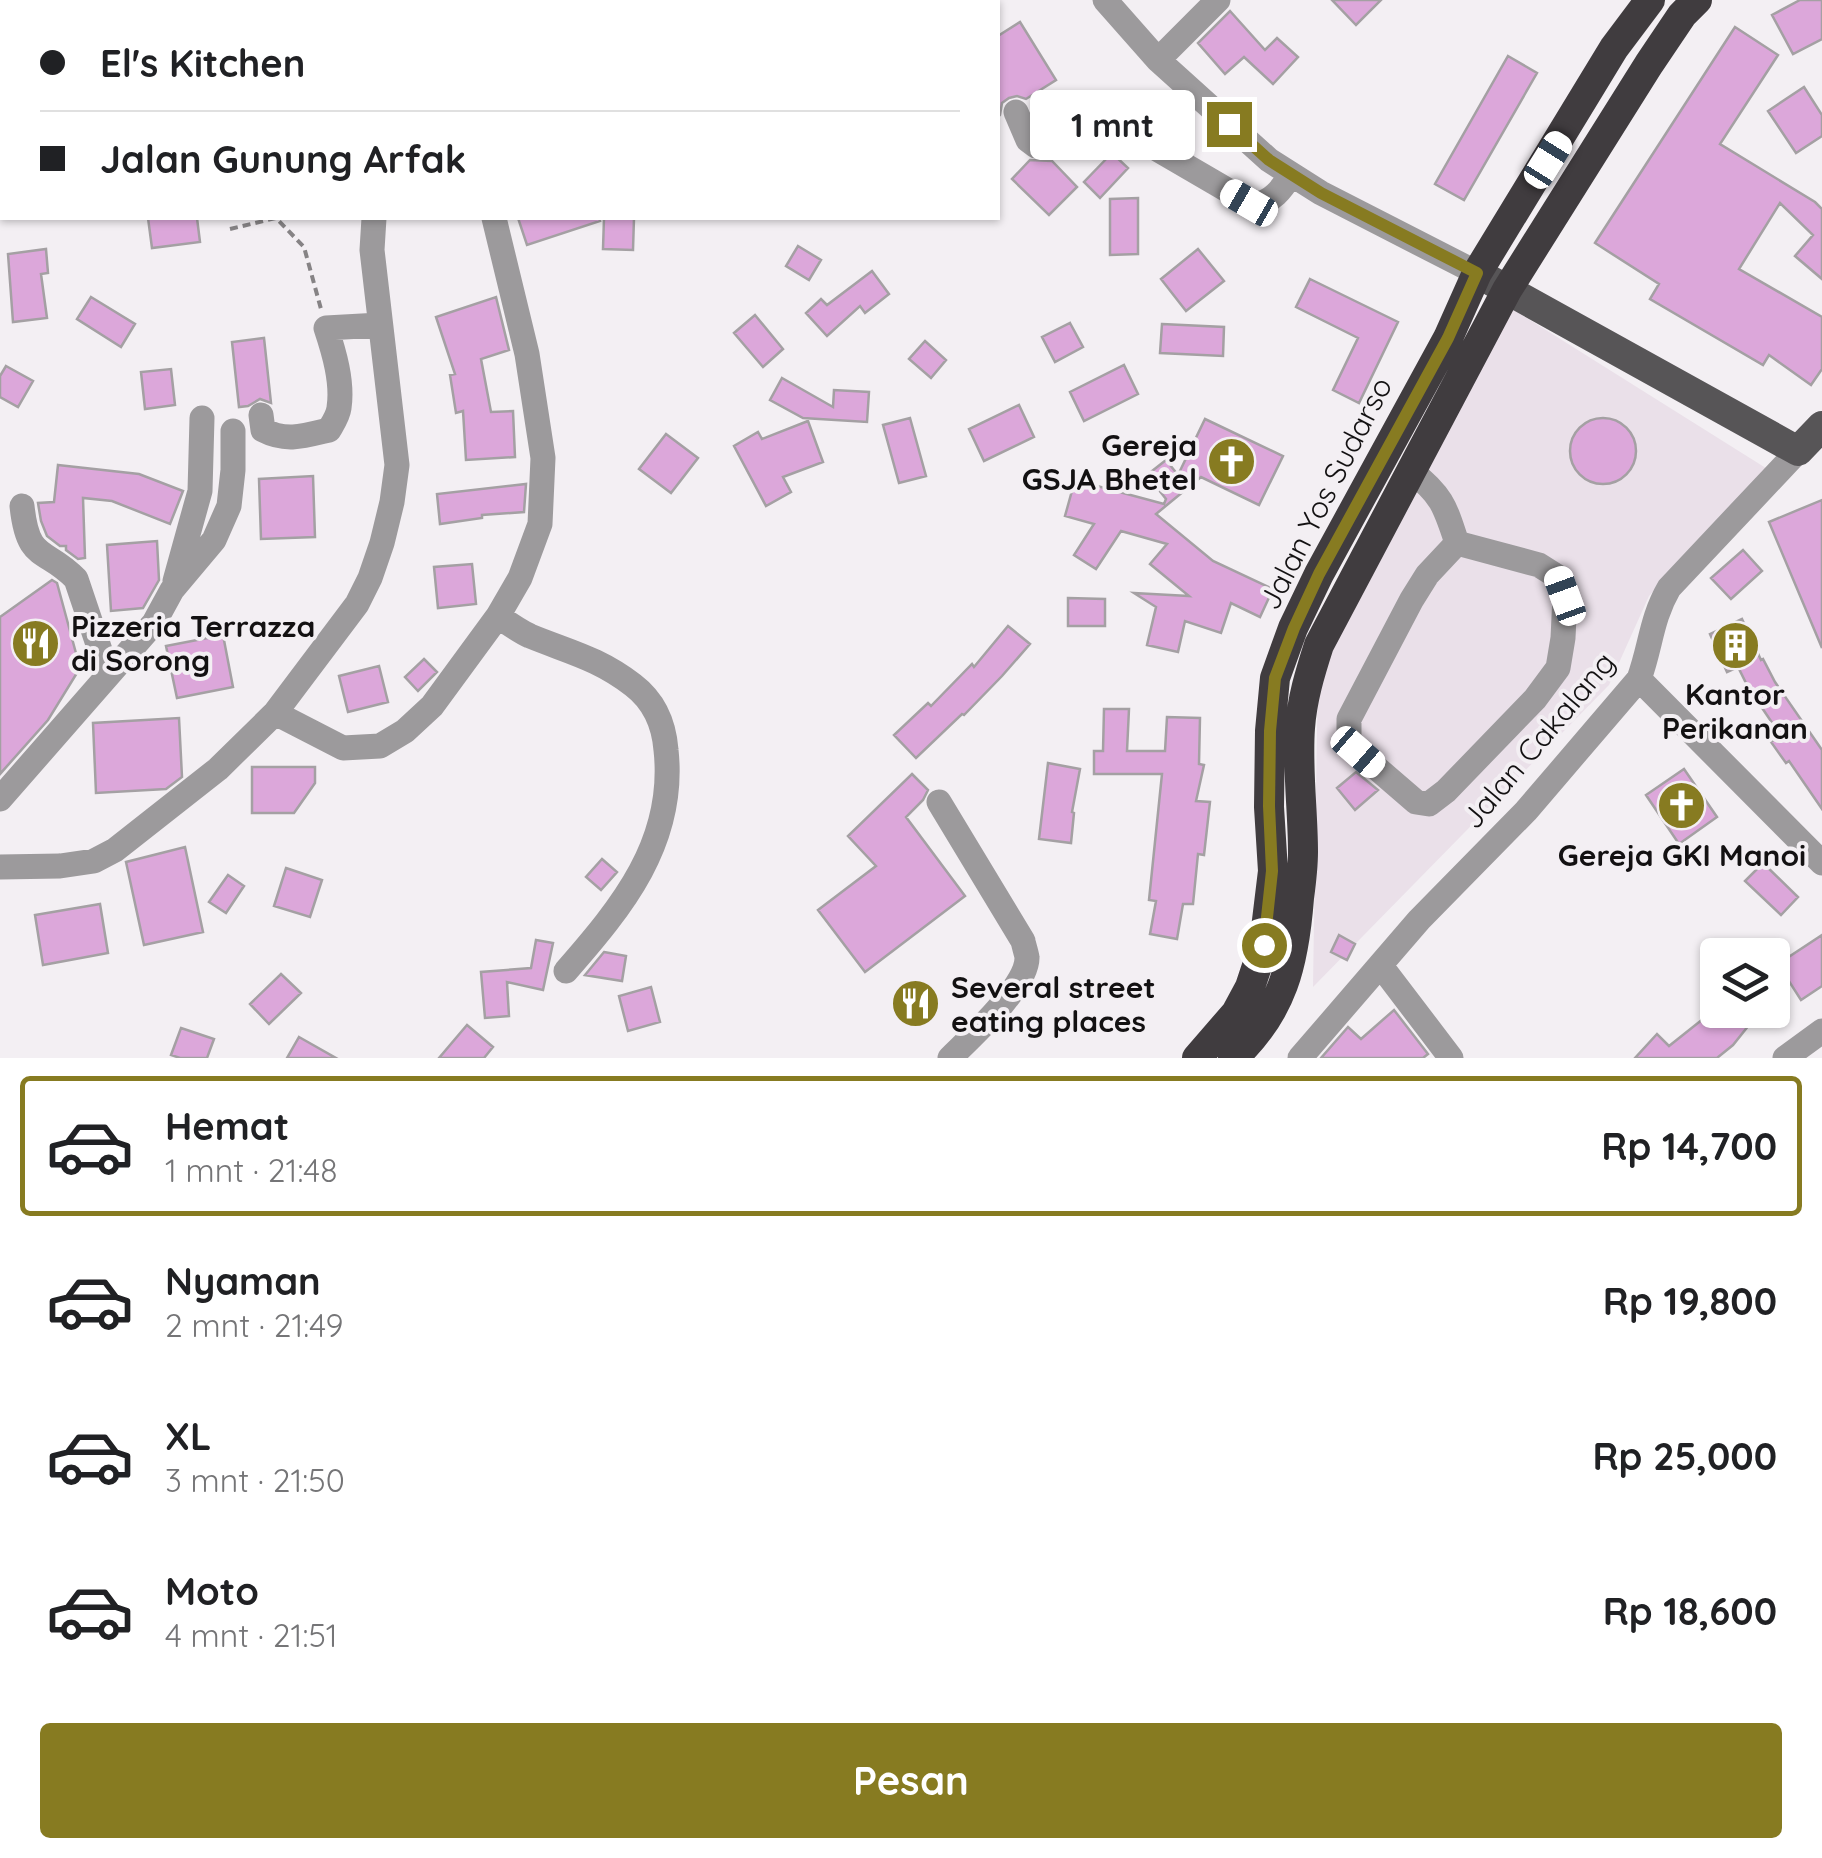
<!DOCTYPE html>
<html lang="id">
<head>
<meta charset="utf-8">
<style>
  :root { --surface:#fff; --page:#f6f6f6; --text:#202124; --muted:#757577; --line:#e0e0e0; --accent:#877b21 }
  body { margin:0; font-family:Quicksand,sans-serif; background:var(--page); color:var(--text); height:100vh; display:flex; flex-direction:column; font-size:38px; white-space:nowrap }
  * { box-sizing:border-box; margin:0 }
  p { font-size:32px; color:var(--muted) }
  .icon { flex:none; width:55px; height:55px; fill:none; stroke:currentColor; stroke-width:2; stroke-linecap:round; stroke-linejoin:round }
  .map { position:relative; height:1058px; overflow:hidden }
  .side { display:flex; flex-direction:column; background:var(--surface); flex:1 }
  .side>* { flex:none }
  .banner { position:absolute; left:0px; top:0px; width:1000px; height:220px; box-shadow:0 2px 8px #0004; display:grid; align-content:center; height:220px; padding:0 40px; background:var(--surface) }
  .buttons { position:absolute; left:1700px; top:938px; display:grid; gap:20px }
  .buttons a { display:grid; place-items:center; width:90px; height:90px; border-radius:10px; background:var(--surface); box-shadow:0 2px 8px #0004; font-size:50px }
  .end { position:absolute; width:45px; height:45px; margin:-22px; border:12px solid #877b21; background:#fff; box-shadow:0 0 0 5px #fff }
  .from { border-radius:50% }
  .bubble { position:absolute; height:70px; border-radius:10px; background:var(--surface); box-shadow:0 2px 8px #0004; font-size:32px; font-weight:700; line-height:70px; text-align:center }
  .car { position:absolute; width:30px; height:60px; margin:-30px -15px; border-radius:12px; box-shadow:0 0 8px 2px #0007; background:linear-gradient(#fff 24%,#345 0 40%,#fff 0 76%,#345 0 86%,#fff 0) }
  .banner b { display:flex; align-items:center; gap:35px; height:95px; font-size:38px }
  .banner b+b { border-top:2px solid var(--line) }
  .banner i { width:25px; height:25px; background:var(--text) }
  ul { padding:18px 0 0; list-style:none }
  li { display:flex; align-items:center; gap:30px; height:140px; margin:0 20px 15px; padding:0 20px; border:5px solid transparent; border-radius:10px }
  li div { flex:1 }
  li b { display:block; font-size:38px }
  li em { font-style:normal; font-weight:700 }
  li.active { border-color:var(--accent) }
  li>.icon { width:90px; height:90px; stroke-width:1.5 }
  .cta { display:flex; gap:20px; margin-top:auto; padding:20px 40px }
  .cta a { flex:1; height:115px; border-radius:10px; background:var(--accent); color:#fff; font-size:40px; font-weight:700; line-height:115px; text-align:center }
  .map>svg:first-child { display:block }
  .built { fill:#eae0e9 }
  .building { fill:#dca7da; stroke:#a4a0a3; stroke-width:2.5 }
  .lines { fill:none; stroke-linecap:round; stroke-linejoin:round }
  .path { stroke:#868385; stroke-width:4; stroke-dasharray:8 5; stroke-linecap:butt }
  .minor { stroke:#9c9a9c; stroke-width:25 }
  .major { stroke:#575557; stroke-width:30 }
  .highway { stroke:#403c3f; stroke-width:30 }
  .route { stroke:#877b21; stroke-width:12 }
  .labels { text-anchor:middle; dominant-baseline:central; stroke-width:8; stroke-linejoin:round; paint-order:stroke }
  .poi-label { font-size:30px; font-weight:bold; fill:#131112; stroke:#f3eff3; text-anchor:start }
  .street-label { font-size:30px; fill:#131112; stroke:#f3eff3 }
</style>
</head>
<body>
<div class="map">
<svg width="1822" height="1058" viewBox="0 0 1822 1058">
  <rect width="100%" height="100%" fill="#f3eff3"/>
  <!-- built -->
  <path class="built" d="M1503 303 1769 470 1649 596 1609 685 1313 987 1318 662Z"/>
  <!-- building -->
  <path class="building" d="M1332 0H1381L1356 25Z
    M1800 0H1822V39L1793 54 1772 15Z
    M1230 11 1265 50 1277 38 1298 57 1273 84 1244 57 1225 74 1198 43Z
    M1020 22 1056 80 1026 99 1017 96 1009 98 1002 103 1000 115 998 117V36Z
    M1735 27 1778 55 1720 144 1815 202 1822 209V279L1795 256 1813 235 1780 203 1739 269 1822 317V369L1811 385 1769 355 1763 365 1650 299 1659 284 1595 243Z
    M1508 56 1537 73 1464 200 1435 184Z
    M1804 87 1822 115V136L1796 153 1768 111Z
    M1113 154 1128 168 1100 198 1084 182 1110 155Z
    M1030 160 1052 161 1077 187 1049 215 1012 179Z
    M1138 198V254L1110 255V199Z
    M148 218H197L200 242 152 248Z
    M518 218H599L600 221 527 245Z
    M604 218H634L633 250 603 249Z
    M798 246 821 260 809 280 786 266Z
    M46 249 48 273 41 274 47 318 13 322 8 254Z
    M1198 249 1224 281 1186 311 1161 279Z
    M872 271 889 294 865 313 860 306 827 336 806 313 821 299 827 305Z
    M1310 279 1398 322 1359 403 1333 390 1358 338 1296 307Z
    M91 297 135 324 121 347 77 319Z
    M496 297 509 350 481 359 491 412 513 411 515 457 466 460 463 411 456 413 450 375 455 374 436 317Z
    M755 315 783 349 763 367 734 333Z
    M1070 323 1083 347 1055 362 1042 337Z
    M1162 324 1224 327 1223 356 1160 353Z
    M264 338 271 403 260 399 248 406 239 407 232 342Z
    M925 341 946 360 931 378 909 359Z
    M1124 365 1138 394 1084 421 1070 392Z
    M6 366 33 381 18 407 0 397V376Z
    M171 369 175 405 145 409 141 372Z
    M782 378 833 407 834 390 869 392 867 422 803 418 770 400Z
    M1019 405 1034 437 984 461 969 429Z
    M910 418 926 476 899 483 883 425Z
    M1570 451a33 33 0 1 1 66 0a33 33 0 1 1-66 0Z
    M1205 419 1283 456 1259 505 1201 477 1156 514 1213 561 1273 589 1260 617 1231 603 1221 633 1185 621 1178 652 1147 645 1156 607 1134 593 1189 596 1150 564 1167 544 1121 531 1096 569 1074 555 1094 524 1065 516 1075 480 1164 504 1166 499 1147 475 1166 460 1178 475Z
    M808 421 823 462 783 477 791 492 766 506 734 446 758 432 762 439Z
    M666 434 698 458 671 493 639 469Z
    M58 465 139 474 183 491 170 524 112 501 83 498 85 558 78 559 66 550V546H60L47 536 41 521 38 503 54 502Z
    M313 476 315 537 261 539 259 479Z
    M526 484 524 512 482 515V518L440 524 437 494Z
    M1822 500V648L1769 522Z
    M157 541 159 580 143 608 111 611 107 545Z
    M1743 550 1762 571 1731 599 1711 578Z
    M472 564 476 604 438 608 434 567Z
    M52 580 57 583 80 668 48 720 0 774V617Z
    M1068 598 1105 599V626H1068Z
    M1742 619 1761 660 1763 659 1775 682 1822 750V809L1789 761 1786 763 1771 742 1781 736 1748 687 1738 667 1727 672 1710 634Z
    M1008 626 1030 644 1002 676 964 715 962 714 916 758 894 735 928 703 931 706 972 664 974 667Z
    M223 635 233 687 177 698 166 646Z
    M424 659 437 672 418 691 405 677Z
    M379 666 388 702 348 712 339 676Z
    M1104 709H1129L1127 751H1165L1167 717 1200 718 1199 764 1204 765 1196 801 1210 802 1204 855 1198 854 1193 904H1183L1177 939 1150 934 1156 901 1149 900 1162 774H1094V751H1103Z
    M179 718 182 777 166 789 96 793 93 723Z
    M1048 763 1080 769 1072 812 1074 813 1071 843 1039 839Z
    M252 767H315V783L294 813H252Z
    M1684 769 1717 817 1679 844 1646 795Z
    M1356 772 1378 790 1355 810 1337 788Z
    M912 774 928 790 923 800 906 817 965 896 865 972 818 910 876 866 848 836Z
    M185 847 203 932 144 945 126 862Z
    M602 859 617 872 601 890 586 877Z
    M1763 863 1798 897 1781 915 1745 881Z
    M286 868 322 880 310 917 274 906Z
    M228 875 244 886 226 913 209 902Z
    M100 904 108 953 43 965 35 915Z
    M1339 935 1355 944 1347 960 1331 952Z
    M1822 935V986L1801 1000 1787 978 1772 996V968Z
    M536 940 553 943 543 990 507 982 509 1016 485 1018 481 972 531 968Z
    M604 952 626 956 622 981 585 975Z
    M281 974 301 993 269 1024 250 1004Z
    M651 987 660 1022 628 1031 619 996Z
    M1394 1010 1428 1054 1423 1058H1321L1348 1027 1361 1039Z
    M1728 1010H1761L1733 1045 1717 1058H1635L1657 1034 1669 1046 1708 1015 1716 1024Z
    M467 1025 493 1047 484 1058H439Z
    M181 1028 214 1039 207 1058H180L171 1055Z
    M299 1037 336 1058H287Z"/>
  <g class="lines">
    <!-- path -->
    <path class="path" d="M230 229 276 218 304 247 321 309"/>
    <!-- minor -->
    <path class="minor" d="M288 0V2
      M1105 0 1158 60 1269 160 1321 193 1477 273
      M413 2 414 0
      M1158 60 1218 0
      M1016 112 1028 140 1036 146 1123 137H1132L1150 145 1253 205C1272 203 1282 189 1291 174
      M261 415 263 430C286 442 304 436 329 430 333 423 338 416 339 408 343 382 334 352 326 328L380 325
      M1410 470C1442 495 1445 506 1457 543
      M22 506C28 563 45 547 76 579L108 674
      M1457 543 1539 565 1558 577 1565 596 1563 638 1558 668 1535 699 1446 791 1429 804 1416 802 1358 752 1349 738V719L1412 599 1427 575Z
      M175 581 200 491 202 418
      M498 616C508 623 519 631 530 636 569 652 598 658 633 685 654 701 664 724 666 750 676 842 622 907 566 971
      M1639 679 1822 863
      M275 713 343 748 380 746 405 731 432 706 498 616 520 578 540 524 543 458 527 354 494 218
      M0 799 154 623 172 590 214 540 229 506 233 470V431
      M939 802 1023 941C1023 942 1027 956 1027 957 1028 986 970 1038 950 1058
      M0 867 60 866 94 861 115 850 218 769 275 713 357 604 370 578 382 543 392 502 397 465 372 250 374 218
      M1381 966 1451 1058
      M1300 1058 1419 920 1526 811 1639 679C1651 646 1651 619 1669 588L1798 451
      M1785 1058 1822 1031"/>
    <!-- major -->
    <path class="major" d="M1477 273 1798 451 1822 426"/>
    <!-- highway -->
    <path class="highway" d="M1197 1058 1236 1013 1250 987 1264 945 1273 871 1269 807 1270 731 1275 678 1293 628 1319 574 1448 338 1477 273 1614 48 1650 0
      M1233 1058C1283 1012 1294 963 1299 898 1301 883 1303 867 1303 852 1303 811 1297 769 1300 728 1302 699 1310 673 1319 645L1507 290 1649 64 1682 15 1697 0"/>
  </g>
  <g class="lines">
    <!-- route -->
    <path class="route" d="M1229 124 1269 160 1321 193 1477 273 1448 338 1319 574 1294 628 1275 678 1270 731 1269 806 1272 871 1264 945"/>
  </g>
  <!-- icons -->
  <defs>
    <symbol id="church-disc" viewBox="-11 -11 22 22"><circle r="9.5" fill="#877b21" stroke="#f3eff3"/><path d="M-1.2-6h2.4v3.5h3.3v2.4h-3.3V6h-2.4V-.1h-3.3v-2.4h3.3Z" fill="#fff"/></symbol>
    <symbol id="restaurant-disc" viewBox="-11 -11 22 22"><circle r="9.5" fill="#877b21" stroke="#f3eff3"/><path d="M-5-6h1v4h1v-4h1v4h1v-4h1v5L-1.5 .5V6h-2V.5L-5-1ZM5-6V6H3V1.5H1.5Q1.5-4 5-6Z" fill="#fff"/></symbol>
    <symbol id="building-disc" viewBox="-11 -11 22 22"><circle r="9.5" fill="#877b21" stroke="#f3eff3"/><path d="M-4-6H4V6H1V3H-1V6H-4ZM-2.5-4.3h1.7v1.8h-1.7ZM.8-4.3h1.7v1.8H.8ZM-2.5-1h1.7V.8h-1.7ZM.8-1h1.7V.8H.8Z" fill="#fff"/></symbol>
  </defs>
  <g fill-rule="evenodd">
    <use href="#church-disc" x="1204" y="434" width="55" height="55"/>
    <use href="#restaurant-disc" x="8" y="616" width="55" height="55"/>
    <use href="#building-disc" x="1708" y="618" width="55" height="55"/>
    <use href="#church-disc" x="1654" y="778" width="55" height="55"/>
    <use href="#restaurant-disc" x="888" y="976" width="55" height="55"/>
  </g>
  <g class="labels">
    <!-- poi labels -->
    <g class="poi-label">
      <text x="1197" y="445" text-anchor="end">Gereja<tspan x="1197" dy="34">GSJA Bhetel</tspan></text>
      <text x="71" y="626">Pizzeria Terrazza<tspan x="71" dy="34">di Sorong</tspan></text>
      <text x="1735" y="694" text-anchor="middle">Kantor<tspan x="1735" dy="34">Perikanan</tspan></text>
      <text x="1682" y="855" text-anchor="middle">Gereja GKI Manoi</text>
      <text x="951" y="987">Several street<tspan x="951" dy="34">eating places</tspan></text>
    </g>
    <!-- street labels -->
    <g class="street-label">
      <text transform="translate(1325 493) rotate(-63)">Jalan Yos Sudarso</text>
      <text transform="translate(1538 740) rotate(-50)">Jalan Cakalang</text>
    </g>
  </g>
</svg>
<div class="buttons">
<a><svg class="icon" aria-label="layers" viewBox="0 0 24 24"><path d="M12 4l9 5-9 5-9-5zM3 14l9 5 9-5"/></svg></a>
</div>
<i class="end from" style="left:1264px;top:945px"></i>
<i class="end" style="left:1229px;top:124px"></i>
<div class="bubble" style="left:1030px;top:90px;width:165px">1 mnt</div>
<i class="car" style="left:1548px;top:160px;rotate:32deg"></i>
<i class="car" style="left:1249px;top:203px;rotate:300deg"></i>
<i class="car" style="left:1565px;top:596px;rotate:340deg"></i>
<i class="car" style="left:1358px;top:752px;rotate:131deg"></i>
<div class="banner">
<b><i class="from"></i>El's Kitchen</b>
<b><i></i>Jalan Gunung Arfak</b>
</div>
</div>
<section class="side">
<ul>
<li class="active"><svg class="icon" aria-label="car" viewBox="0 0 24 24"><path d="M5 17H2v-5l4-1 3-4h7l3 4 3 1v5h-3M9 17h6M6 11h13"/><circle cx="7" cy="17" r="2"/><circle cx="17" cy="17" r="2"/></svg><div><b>Hemat</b><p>1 mnt · 21:48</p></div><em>Rp 14,700</em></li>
<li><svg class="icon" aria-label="car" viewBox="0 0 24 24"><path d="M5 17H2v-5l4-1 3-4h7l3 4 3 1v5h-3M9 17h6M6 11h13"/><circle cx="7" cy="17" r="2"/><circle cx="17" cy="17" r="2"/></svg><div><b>Nyaman</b><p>2 mnt · 21:49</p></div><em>Rp 19,800</em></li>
<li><svg class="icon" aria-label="car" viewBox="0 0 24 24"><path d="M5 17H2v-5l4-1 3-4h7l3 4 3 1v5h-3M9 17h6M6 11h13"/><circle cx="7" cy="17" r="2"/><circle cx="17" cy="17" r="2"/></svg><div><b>XL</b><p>3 mnt · 21:50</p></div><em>Rp 25,000</em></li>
<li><svg class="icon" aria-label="car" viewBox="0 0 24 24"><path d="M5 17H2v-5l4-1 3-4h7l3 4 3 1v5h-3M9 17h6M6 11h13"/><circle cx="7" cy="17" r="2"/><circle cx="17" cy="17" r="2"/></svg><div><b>Moto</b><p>4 mnt · 21:51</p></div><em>Rp 18,600</em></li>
</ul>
<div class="cta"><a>Pesan</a></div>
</section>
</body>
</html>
